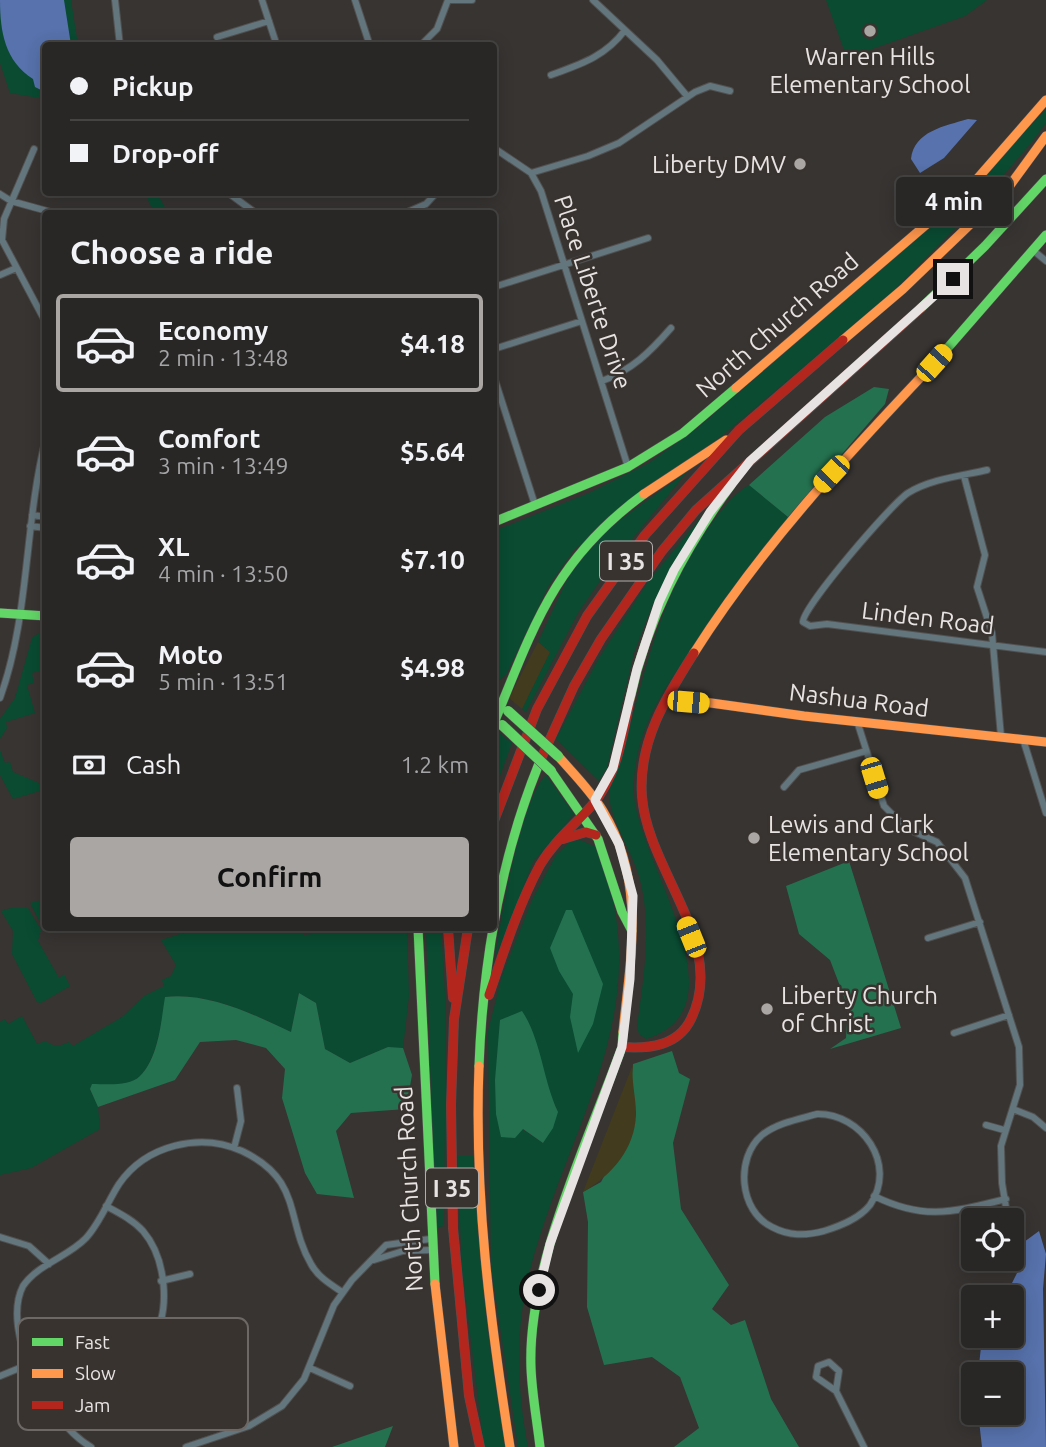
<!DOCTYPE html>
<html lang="en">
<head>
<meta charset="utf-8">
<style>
  :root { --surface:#292726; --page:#353332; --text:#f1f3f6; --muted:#a5a5a7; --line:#454443; --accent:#a9a6a4 }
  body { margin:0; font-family:Ubuntu,sans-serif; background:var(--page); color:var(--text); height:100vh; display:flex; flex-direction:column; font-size:26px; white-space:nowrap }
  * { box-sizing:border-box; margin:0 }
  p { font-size:23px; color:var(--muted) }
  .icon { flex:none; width:38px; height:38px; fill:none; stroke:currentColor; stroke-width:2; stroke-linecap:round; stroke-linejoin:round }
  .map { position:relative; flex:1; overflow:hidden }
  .drawer { position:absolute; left:42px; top:210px; width:455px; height:721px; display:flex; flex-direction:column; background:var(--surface); border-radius:7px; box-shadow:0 4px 18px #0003,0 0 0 2px var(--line) }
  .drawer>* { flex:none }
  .top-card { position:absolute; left:42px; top:42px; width:455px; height:154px; border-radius:7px; box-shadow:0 4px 18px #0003,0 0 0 2px var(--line); display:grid; align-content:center; height:154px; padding:0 28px; background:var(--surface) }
  .buttons { position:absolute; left:961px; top:1208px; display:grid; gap:14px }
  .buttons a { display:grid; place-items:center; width:63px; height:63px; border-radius:7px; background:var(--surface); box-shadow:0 4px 18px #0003,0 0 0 2px var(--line); font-size:35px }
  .end { position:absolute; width:32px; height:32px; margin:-16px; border:9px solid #e7e3e2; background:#111; box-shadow:0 0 0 4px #111 }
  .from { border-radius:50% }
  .bubble { position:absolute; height:49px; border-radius:7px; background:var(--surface); box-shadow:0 4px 18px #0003,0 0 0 2px var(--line); font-size:23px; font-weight:600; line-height:49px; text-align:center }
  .car { position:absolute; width:21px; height:42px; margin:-21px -10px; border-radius:9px; box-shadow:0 0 5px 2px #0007; background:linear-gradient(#f5c518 24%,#345 0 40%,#f5c518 0 76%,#345 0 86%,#f5c518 0) }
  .top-card b { display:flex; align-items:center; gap:24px; height:66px; font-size:26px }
  .top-card b+b { border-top:2px solid var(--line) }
  .top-card i { width:18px; height:18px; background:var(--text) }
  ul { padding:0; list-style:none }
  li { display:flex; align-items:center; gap:21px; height:98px; margin:0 14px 10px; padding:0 14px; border:4px solid transparent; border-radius:7px }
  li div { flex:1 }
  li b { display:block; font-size:26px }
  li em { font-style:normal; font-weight:600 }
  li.selected { border-color:var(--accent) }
  li>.icon { width:63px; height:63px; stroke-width:1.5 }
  h2 { padding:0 28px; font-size:32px; line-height:84px }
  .pay { display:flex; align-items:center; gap:18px; height:77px; padding:0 28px; font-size:26px }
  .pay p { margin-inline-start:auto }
  .button { display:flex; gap:14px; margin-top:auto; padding:14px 28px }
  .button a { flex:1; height:80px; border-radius:7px; background:var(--accent); color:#111; font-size:28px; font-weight:600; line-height:80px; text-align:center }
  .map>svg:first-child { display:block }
  .green { fill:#0a4b32; fill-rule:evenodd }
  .forest { fill:#24714f }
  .sand { fill:#423b1e }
  .water { fill:#5772ac }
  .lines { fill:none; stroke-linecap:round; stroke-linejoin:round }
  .street-casing { stroke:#52504f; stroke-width:8 }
  .fast-casing { stroke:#52504f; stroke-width:10 }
  .slow-casing { stroke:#52504f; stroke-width:10 }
  .jam-casing { stroke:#52504f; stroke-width:10 }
  .street { stroke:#63757d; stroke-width:6 }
  .fast { stroke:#63d668; stroke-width:9 }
  .slow { stroke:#ff974d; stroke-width:9 }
  .jam { stroke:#b3261e; stroke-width:9 }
  .fast-bridge-casing { stroke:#52504f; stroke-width:11; stroke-linecap:butt }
  .fast-bridge { stroke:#63d668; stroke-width:10 }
  .route { stroke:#e7e3e2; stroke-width:9 }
  .poi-dot { fill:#a9a6a4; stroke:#393330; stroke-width:2.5 }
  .labels { text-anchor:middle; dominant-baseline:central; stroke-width:5; stroke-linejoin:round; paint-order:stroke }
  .shield { fill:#393330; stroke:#b3aead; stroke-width:2 }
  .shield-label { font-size:23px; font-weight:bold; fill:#e7e3e2 }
  .poi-label { font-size:24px; fill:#e7e3e2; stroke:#393330; text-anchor:start }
  .street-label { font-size:24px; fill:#e7e3e2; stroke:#393330 }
  .key { fill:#393330; stroke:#6d6865; stroke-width:2 }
  .key-label { font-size:19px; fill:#e7e3e2 }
</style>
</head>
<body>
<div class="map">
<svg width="1046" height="1447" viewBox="0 0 1046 1447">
  <rect width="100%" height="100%" fill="#373432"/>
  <!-- green -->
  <path class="green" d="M0 0H71L78 45 46 46 45 99 10 93 0 63Z
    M826 0H987L965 16 847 58Z
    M1046 109V123L1031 143 981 202 890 294 723 435 660 481 574 550 548 587 506 675 494 684V531L589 493 649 463 699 427 957 204Z
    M145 193H157L168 213H154Z
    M687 472 611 565 578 613 526 712 522 709 550 652 538 642 571 571 599 535Z
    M749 485 788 517C763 552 738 586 713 620 675 673 631 725 634 794 637 860 748 1008 646 1039L639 1034 637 1026C644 977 653 921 638 873 631 851 608 814 609 793 611 777 622 759 626 743 646 666 662 592 709 527 721 511 732 495 749 485Z
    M705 512 653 604 634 653 607 768 599 781 556 739 599 658 648 582Z
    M43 630 45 669 32 673 34 683 27 685 35 713 6 722 7 728 0 739V719L15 698 32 638Z
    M498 732 512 743 494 792V734Z
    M0 750 5 763 10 762 13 772 41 784 43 790 13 799 0 775Z
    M546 775 574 814 533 862 495 958C500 921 521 799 546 775Z
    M580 840 596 847C663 1007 567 1123 529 1274 515 1330 517 1391 528 1447H518L491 1266 488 1031 502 976 532 900 556 855 570 842ZM529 1022 547 1089 558 1112 543 1143 522 1129Z
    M45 899V924L42 926 30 903Z
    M11 908H28L41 930 38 941 59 978 64 974 70 986 41 1003 37 1002 12 954 13 931 1 911Z
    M199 928H297L304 935 328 932 329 928H407L409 996 403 1048 388 1047 350 1063 325 1049 316 1003 299 993 291 1032C254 1014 208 992 166 997 162 1019 157 1062 139 1077 127 1087 105 1087 90 1089L98 1107 100 1129 31 1168 0 1175V1022L5 1019 8 1024 22 1016 37 1044 46 1041C55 1048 60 1046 69 1042L73 1046 122 1017 144 996 164 986 162 980 171 976 176 965 161 940Z
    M426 928H441L446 1010 444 1226 435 1228Z
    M457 1155H473C479 1253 487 1350 506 1447H484L462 1268Z"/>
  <!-- forest -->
  <path class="forest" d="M874 387 889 389 885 404 788 517 749 485 825 417Z
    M849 861 901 1028 830 1049 846 1038 848 1007 830 960 799 934 786 886Z
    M566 910H572L603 984 593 1024 578 1053 570 1017 573 994 559 971 550 948Z
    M299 993 316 1003 325 1049 350 1063 388 1047 403 1048 412 1075 406 1109 351 1113 336 1131 354 1198 317 1194 305 1173 282 1098 285 1069 266 1048 236 1040 200 1042 175 1080 98 1107 90 1089 92 1084C106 1084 129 1087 140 1076 159 1057 161 1021 165 997 208 992 253 1014 291 1032Z
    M522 1011C541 1039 543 1080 558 1112L553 1128 543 1143 523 1129 515 1138 501 1137 496 1114 495 1080 500 1020Z
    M672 1051 679 1073 690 1079 673 1143 681 1209 729 1285 712 1309 731 1325 745 1320 771 1399 799 1447H674L699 1428 680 1377 652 1357 604 1365 587 1307 588 1222 583 1192 601 1182 636 1115 631 1083 633 1064Z
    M393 1426 385 1447H332Z"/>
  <!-- sand -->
  <path class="sand" d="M538 642 550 652 522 709 509 698Z
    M633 1064C631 1082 636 1096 636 1114 635 1149 612 1175 583 1192Z"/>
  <!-- water -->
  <path class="water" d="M0 0H64L71 45 46 46 45 92 35 87 33 79C5 61 0 32 0 0Z
    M968 119 977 120 944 158 920 173 911 159C914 131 945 126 968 119Z
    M1039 1231 1046 1254 1043 1289 1046 1447H982L978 1412H1012V1374H978L982 1338 984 1335H1012L1011 1285 1017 1273 1024 1242Z"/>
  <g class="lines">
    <defs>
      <path id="street" d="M115 0 120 46
        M262 0 277 46
        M355 0 370 46
        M448 0H472
        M593 0 657 60 687 96
        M217 37 269 21
        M420 46 437 29 448 0
        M551 75C581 64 606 56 625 30
        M494 148 531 173 541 191 628 467
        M34 149 4 219 2 240 46 323
        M531 173 588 156 619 143 695 92 710 86 730 91
        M227 192 257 214
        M0 194 11 201 58 214
        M403 214 426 204 437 192
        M1034 251 1046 261
        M0 275 14 269
        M494 287 648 238
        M494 349 582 321
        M494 377 535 505
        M602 381C632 370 650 352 671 328
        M987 470C961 476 931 479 908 493 892 503 802 608 803 622L810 626 827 624 1046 652
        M964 476 985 555 977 587 992 633 1001 737
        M32 515 46 517
        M30 526 46 528
        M0 698C30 615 24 524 46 438
        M857 721 884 806 906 828 937 842 965 878 1019 1047 1020 1085 1001 1146 1002 1183 1008 1220
        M1023 739 1046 813
        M784 787 799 770 866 751
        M928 938 980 922
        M954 1033 1009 1015
        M1013 1109 1033 1117 1046 1128
        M817 1114C861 1113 898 1164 870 1205 859 1219 840 1226 824 1231 805 1236 789 1236 772 1227 739 1211 735 1158 762 1135 777 1123 799 1119 817 1114Z
        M986 1125 1004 1130
        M234 1148 241 1121 237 1088
        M874 1196C925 1221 953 1212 1006 1199
        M106 1206C119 1213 133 1220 143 1231 166 1258 172 1312 151 1341
        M0 1237 29 1246 49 1264
        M374 1260 403 1251 431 1250
        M161 1281 190 1274
        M829 1362 839 1371 836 1391 816 1377 818 1366Z
        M310 1368 350 1386
        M0 1376 27 1365
        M836 1391 864 1447
        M91 1447C49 1423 0 1331 23 1286 38 1264 68 1257 86 1238 100 1223 108 1201 119 1184 146 1145 200 1132 242 1151 303 1180 285 1219 311 1264 318 1277 330 1284 342 1292
        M186 1447 249 1426 282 1406 304 1379 334 1305 352 1280 386 1245 430 1239"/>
      <path id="fast" d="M921 308 985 246 1046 179
        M938 359 1046 235
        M494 522 628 467 683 433 736 388
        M0 613 46 616
        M630 699C647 619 683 551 731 485
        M494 723C534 625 555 559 644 494
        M551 771 598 839 622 912 632 931
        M418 928 435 1284
        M479 1066C483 961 500 859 540 761
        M540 1447C537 1421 532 1394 531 1368 527 1268 588 1141 622 1047L623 1032"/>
      <path id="slow" d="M843 340 903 289 1008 188 1046 136
        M736 388 970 187 1046 100
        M644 494 726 440
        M694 653C763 544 850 452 938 359
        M668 697 804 716 1046 742
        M558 756C573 773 591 791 603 811 646 883 631 953 623 1032
        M479 1066C474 1195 490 1320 510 1447
        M435 1284 454 1447"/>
      <path id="jam" d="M540 761 574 686 601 639 662 551 696 510 921 308
        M494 821 537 709 587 616 645 535 739 430 843 340
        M563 839 586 832 596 835
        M448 928 453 998
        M468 928 454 1019 451 1105 453 1228 469 1396 480 1447
        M489 995C504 951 518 906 540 865 554 841 575 825 593 804 617 776 623 735 630 699
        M622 1047C649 1049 678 1046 691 1019 728 944 647 870 642 796 638 742 666 697 694 653"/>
    </defs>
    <!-- street casing -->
    <use href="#street" class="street-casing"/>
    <!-- fast casing -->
    <use href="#fast" class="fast-casing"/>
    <!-- slow casing -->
    <use href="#slow" class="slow-casing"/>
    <!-- jam casing -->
    <use href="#jam" class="jam-casing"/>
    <!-- street -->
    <use href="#street" class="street"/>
    <!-- fast -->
    <use href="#fast" class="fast"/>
    <!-- slow -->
    <use href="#slow" class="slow"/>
    <!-- jam -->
    <use href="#jam" class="jam"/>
    <defs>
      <path id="fast-bridge" d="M508 711 558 756
        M502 725 551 771"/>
    </defs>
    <!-- fast-bridge casing -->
    <use href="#fast-bridge" class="fast-bridge-casing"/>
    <!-- fast-bridge -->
    <use href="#fast-bridge" class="fast-bridge"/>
  </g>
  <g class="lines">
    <!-- route -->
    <path class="route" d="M539 1290 550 1244 622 1047 630 979 633 896 619 844 595 800 613 768 637 669 659 602 674 570 710 512 750 461 953 279"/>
  </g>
  <!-- markers -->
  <g class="poi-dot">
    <circle cx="870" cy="31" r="7"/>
    <circle cx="800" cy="164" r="7"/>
    <circle cx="754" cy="838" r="7"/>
    <circle cx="767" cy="1009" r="7"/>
  </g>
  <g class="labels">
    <!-- shield labels -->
    <g class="shield">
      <rect x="600" y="541.5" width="52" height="39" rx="5"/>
      <rect x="426" y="1168.5" width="52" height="39" rx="5"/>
    </g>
    <g class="shield-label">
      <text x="626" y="561">I 35</text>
      <text x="452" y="1188">I 35</text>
    </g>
    <!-- poi labels -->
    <g class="poi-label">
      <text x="870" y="56" text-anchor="middle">Warren Hills<tspan x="870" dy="28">Elementary School</tspan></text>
      <text x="786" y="164" text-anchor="end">Liberty DMV</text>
      <text x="768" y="824">Lewis and Clark<tspan x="768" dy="28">Elementary School</tspan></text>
      <text x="781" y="995">Liberty Church<tspan x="781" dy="28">of Christ</tspan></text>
    </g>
    <!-- street labels -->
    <g class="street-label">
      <text transform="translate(593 292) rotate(72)">Place Liberte Drive</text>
      <text transform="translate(777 325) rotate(-41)">North Church Road</text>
      <text transform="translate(928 618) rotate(7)">Linden Road</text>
      <text transform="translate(859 700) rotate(7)">Nashua Road</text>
      <text transform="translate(409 1189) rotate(-93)">North Church Road</text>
    </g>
  </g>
  <!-- legend -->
  <rect x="18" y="1318" width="230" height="112" rx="10" class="key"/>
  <rect x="32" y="1338" width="31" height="8" fill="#63d668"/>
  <rect x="32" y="1369" width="31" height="9" fill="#ff974d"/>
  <rect x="32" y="1401" width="31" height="8" fill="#b3261e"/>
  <g class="key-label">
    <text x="75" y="1349">Fast</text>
    <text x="75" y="1380">Slow</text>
    <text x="75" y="1412">Jam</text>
  </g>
</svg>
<div class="buttons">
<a><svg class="icon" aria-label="locate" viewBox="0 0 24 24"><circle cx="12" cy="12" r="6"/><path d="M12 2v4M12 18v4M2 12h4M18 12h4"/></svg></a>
<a>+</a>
<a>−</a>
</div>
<i class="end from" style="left:539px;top:1290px"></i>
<i class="end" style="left:953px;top:279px"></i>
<div class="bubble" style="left:896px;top:177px;width:116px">4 min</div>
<i class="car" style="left:934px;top:363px;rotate:42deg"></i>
<i class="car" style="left:831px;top:474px;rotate:223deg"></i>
<i class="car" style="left:688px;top:702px;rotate:95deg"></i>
<i class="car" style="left:874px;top:778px;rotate:163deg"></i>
<i class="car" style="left:691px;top:937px;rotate:338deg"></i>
<div class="top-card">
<b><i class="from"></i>Pickup</b>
<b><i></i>Drop-off</b>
</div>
<section class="drawer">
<h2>Choose a ride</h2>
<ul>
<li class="selected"><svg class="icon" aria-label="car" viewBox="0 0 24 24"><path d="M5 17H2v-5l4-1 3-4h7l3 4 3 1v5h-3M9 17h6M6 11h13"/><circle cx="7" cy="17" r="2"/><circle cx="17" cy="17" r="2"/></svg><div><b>Economy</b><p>2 min · 13:48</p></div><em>$4.18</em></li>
<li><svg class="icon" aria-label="car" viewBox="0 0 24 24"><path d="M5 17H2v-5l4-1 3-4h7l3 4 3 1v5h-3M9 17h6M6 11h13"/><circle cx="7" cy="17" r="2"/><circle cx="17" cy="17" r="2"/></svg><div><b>Comfort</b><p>3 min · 13:49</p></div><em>$5.64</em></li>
<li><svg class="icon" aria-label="car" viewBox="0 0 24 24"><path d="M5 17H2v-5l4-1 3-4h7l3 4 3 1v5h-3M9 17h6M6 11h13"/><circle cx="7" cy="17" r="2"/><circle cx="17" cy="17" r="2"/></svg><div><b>XL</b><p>4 min · 13:50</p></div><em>$7.10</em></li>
<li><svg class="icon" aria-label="car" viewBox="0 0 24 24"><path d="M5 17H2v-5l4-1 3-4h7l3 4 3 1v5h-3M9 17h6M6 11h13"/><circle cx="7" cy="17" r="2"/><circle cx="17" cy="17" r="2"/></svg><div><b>Moto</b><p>5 min · 13:51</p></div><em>$4.98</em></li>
</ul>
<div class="pay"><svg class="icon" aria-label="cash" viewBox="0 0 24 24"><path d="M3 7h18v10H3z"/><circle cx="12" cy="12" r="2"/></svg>Cash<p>1.2 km</p></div>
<div class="button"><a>Confirm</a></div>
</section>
</div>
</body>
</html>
